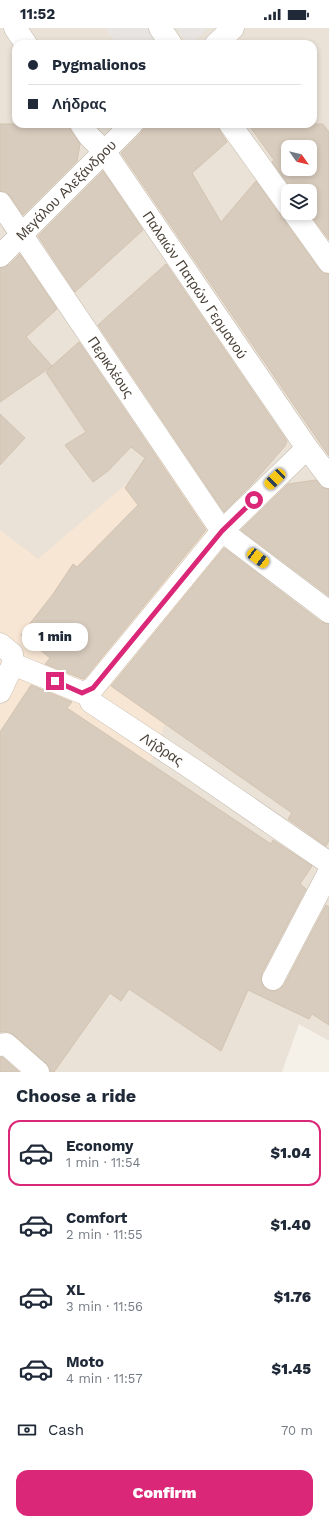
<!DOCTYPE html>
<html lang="en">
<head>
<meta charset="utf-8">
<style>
  :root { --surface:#fff; --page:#f2f2f3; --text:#1f2937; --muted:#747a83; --line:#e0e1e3; --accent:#db2777 }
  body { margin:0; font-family:"Work Sans",sans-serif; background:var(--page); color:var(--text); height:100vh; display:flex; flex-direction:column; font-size:15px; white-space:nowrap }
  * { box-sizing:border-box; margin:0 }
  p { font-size:13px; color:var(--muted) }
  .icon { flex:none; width:22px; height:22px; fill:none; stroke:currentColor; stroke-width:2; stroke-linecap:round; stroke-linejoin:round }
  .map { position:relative; height:1044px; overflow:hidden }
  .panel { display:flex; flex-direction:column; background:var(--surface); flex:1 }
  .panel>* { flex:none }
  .banner { position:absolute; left:12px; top:12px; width:305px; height:88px; border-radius:12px; box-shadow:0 2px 6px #0003; display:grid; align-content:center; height:88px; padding:0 16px; background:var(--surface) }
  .needle { width:26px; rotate:124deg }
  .controls { position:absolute; left:281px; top:112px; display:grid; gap:8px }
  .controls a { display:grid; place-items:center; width:36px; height:36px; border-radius:8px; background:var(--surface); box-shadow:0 2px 6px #0003; font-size:20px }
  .end { position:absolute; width:18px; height:18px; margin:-9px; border:5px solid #db2777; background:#fff; box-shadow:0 0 0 2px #fff }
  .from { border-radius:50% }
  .bubble { position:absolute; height:28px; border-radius:12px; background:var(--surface); box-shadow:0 2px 6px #0003; font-size:13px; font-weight:800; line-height:28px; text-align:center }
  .car { position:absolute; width:12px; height:24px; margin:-12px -6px; border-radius:5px; box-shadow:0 0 3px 1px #0007; background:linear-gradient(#f5c518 24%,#345 0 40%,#f5c518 0 76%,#345 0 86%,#f5c518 0) }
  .banner b { display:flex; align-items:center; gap:14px; height:38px; font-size:15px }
  .banner b+b { border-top:1px solid var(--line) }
  .banner i { width:10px; height:10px; background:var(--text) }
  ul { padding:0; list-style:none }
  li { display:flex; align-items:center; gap:12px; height:66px; margin:0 8px 6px; padding:0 8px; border:2px solid transparent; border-radius:12px }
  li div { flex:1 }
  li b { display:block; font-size:15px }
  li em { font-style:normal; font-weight:800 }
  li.active { border-color:var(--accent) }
  li>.icon { width:36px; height:36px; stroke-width:1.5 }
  h2 { padding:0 16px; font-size:18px; line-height:48px }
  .pay { display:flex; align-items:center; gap:10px; height:44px; padding:0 16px; font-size:15px }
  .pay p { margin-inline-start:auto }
  .cta { display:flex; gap:8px; margin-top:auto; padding:8px 16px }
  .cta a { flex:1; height:46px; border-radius:12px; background:var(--accent); color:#fff; font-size:16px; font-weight:800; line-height:46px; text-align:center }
  .status { display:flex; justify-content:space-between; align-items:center; height:28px; padding:0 20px; background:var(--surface); direction:ltr }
  .status svg { height:11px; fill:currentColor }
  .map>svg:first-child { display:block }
  .residential { fill:#eae2d7; fill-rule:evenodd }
  .commercial { fill:#f8e6d4 }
  .parking { fill:#e7e4e1 }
  .building { fill:#d8ccbe; stroke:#d3c3b0; fill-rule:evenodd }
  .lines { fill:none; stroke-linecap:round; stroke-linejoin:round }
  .minor-casing { stroke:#c2b8ab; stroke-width:23 }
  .minor { stroke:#fff; stroke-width:22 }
  .route { stroke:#db2777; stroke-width:5 }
  .labels { text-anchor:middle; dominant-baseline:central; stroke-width:3.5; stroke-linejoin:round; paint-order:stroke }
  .street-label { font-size:14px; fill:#4a4137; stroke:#fff }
</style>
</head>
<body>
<div class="status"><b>11:52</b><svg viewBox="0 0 49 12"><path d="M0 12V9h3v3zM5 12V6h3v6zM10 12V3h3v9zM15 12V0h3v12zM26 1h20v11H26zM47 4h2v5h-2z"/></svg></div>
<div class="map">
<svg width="329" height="1044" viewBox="0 0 329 1044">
  <rect width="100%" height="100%" fill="#f5f1e9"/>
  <!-- residential -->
  <path class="residential" d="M0 0H329V1013L299 996 282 1044H0ZM16 16H313V96H16ZM288 119H310V141H288ZM288 163H310V185H288Z"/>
  <!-- commercial -->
  <path class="commercial" d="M158 429 229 507 154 728 20 907 0 992V502L38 531Z"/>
  <!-- parking -->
  <path class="parking" d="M105 0H148L159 16H113L115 14Z
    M176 0H209L192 16H187Z"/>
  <!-- building -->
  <path class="building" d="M0 96H69L71 103 80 116 77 133 23 187 10 168 6 164 0 163Z
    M147 96H218L220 103 227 114 192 145 221 194 256 153 278 184 282 188 284 192 319 241 323 245 329 246V428L121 125 141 105Z
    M248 96H323L329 104V212L309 185 310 163H293L272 134 274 132ZM288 119H310V141H288Z
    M103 143 143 202 75 264 38 208Z
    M20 226 57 281 26 309 52 338 79 314 206 502 85 650 83 651 45 636 50 630 21 607 53 566 73 536 77 539 138 477 125 460 145 430 131 419 108 443 93 454 65 417 86 404 46 344 52 338 0 374V240L9 237Z
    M166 236 287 413 285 418 252 456 224 484 98 297Z
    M0 386 25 410 0 437Z
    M316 452 324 460 329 461V568L241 502 288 456Z
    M224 520 321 594 329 596V813L326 818 288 791 292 785 111 658Z
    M31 657 72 674 67 680 271 816 273 812 312 838 300 856 306 861 262 945 261 952 263 958 268 962 274 963 279 962 284 957 326 877 329 879V997L312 986 309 991 248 962 221 1023 129 961 121 973 110 965 54 1044H50V1040L46 1035 14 1007 9 1004H0V704Z
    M0 1029H2L19 1044H0Z"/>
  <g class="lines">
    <defs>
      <path id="minor" d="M15 0 26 16
        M160 0 171 16
        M216 16 233 0
        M81 96 89 108 104 123 307 420 329 449
        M230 96 288 177
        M0 175 222 503 329 584
        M294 185 329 234
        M0 228 132 96
        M0 616 12 626 13 636
        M13 636 83 665 93 660 222 503 307 420
        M87 663 91 674 194 742 329 835
        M0 664 13 636
        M273 951 329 844
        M0 1017 6 1016 38 1044"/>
    </defs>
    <!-- minor casing -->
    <use href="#minor" class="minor-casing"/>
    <!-- minor -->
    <use href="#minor" class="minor"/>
  </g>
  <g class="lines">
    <!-- route -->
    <path class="route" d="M55 653 82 665 93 660 222 503 254 472"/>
  </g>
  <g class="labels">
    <!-- street labels -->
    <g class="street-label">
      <text transform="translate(66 162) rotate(-45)">Μεγάλου Αλεξάνδρου</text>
      <text transform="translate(195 257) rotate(56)">Παλαιών Πατρών Γερμανού</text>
      <text transform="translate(111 339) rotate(56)">Περικλέους</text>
      <text transform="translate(162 721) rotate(33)">Λήδρας</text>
    </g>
  </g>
</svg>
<div class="controls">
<a><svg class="needle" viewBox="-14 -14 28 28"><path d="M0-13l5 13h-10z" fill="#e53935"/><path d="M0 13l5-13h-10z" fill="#747a83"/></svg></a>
<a><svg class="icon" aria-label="layers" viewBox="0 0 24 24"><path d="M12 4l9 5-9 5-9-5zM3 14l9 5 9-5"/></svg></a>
</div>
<i class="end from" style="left:254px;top:472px"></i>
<i class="end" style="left:55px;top:653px"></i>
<div class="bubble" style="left:22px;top:595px;width:66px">1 min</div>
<i class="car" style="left:275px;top:451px;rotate:226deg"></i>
<i class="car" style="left:258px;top:530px;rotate:127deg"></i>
<div class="banner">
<b><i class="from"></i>Pygmalionos</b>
<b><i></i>Λήδρας</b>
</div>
</div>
<section class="panel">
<h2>Choose a ride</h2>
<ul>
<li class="active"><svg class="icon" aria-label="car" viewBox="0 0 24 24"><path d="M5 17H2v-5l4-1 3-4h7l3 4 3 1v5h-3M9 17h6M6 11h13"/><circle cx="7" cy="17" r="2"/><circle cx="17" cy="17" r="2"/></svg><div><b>Economy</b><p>1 min · 11:54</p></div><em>$1.04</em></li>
<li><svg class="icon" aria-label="car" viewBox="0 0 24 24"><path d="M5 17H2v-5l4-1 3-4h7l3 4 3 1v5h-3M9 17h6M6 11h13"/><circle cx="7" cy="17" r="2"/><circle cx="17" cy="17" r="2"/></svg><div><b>Comfort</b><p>2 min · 11:55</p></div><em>$1.40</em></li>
<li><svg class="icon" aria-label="car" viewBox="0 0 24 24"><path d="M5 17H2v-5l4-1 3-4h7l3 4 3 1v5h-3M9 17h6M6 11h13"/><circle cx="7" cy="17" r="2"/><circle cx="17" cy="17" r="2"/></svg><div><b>XL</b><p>3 min · 11:56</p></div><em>$1.76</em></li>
<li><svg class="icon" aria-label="car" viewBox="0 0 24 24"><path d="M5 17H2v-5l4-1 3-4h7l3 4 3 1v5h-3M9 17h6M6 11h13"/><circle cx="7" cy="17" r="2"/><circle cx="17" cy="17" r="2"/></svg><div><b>Moto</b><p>4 min · 11:57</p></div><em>$1.45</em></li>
</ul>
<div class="pay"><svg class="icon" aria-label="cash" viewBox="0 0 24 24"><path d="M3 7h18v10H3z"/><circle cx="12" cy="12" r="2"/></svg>Cash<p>70 m</p></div>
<div class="cta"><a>Confirm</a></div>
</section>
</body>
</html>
